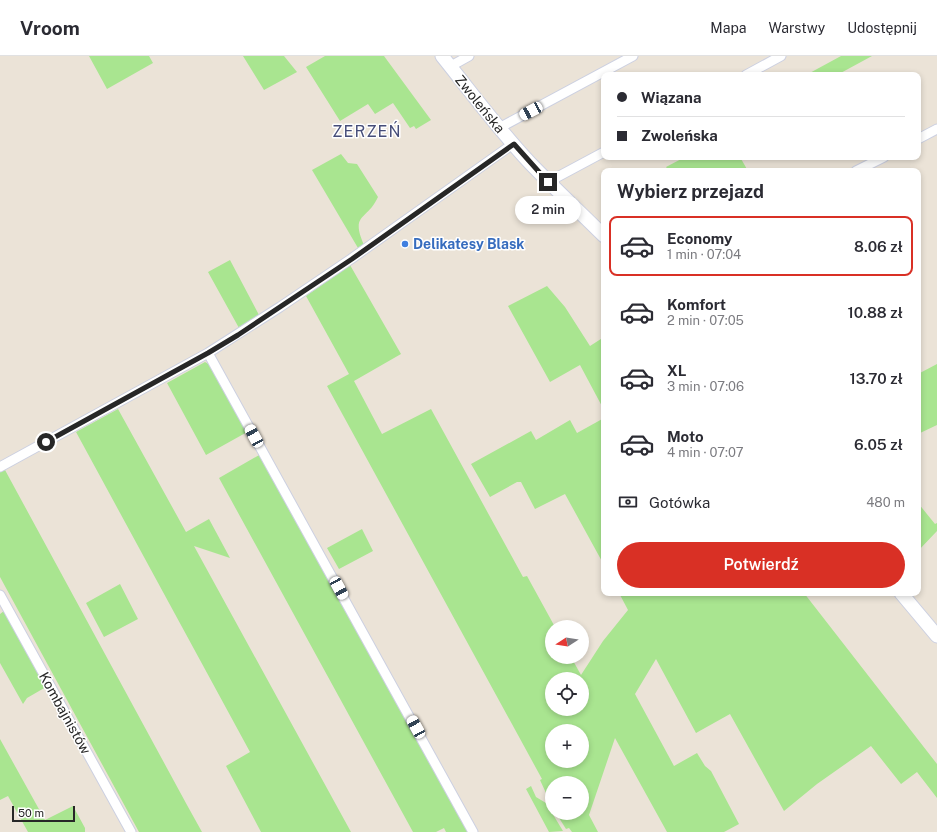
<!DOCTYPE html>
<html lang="pl">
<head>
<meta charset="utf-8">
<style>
  :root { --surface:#fff; --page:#f7f7f7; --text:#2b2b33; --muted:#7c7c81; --line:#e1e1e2; --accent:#d93025 }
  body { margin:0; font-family:"Public Sans",sans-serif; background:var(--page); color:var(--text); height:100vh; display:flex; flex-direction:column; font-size:15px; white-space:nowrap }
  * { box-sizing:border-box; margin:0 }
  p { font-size:13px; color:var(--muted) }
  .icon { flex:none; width:22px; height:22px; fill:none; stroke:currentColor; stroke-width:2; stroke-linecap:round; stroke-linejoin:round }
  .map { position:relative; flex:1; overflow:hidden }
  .side { position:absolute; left:601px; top:112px; width:320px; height:428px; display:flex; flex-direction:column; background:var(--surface); border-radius:8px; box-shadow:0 2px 6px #0003 }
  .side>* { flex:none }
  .banner { position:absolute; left:601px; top:16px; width:320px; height:88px; border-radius:8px; box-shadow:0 2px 6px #0003; display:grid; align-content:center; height:88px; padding:0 16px; background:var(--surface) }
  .needle { width:26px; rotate:258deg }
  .controls { position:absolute; left:545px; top:564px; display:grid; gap:8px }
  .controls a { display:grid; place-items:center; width:44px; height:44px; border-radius:50%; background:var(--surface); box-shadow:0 2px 6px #0003; font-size:20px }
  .scale { position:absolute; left:12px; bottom:10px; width:63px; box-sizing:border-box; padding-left:4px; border:2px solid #272727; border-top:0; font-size:11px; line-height:14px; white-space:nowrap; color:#272727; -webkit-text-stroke:3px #fff; paint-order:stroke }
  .end { position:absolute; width:18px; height:18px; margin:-9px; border:5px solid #272727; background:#fff; box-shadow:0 0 0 2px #fff }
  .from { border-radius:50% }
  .bubble { position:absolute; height:28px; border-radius:14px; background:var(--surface); box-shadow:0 2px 6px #0003; font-size:13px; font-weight:600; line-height:28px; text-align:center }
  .car { position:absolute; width:12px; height:24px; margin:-12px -6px; border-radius:5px; box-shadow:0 0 3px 1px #0007; background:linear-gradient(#fff 24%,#345 0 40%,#fff 0 76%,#345 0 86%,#fff 0) }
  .banner b { display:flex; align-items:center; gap:14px; height:38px; font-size:15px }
  .banner b+b { border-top:1px solid var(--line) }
  .banner i { width:10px; height:10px; background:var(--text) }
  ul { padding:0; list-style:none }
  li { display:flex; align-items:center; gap:12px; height:60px; margin:0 8px 6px; padding:0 8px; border:2px solid transparent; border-radius:8px }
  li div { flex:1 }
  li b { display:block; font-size:15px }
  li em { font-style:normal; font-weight:600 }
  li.selected { border-color:var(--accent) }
  li>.icon { width:36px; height:36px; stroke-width:1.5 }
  h2 { padding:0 16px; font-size:18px; line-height:48px }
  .pay { display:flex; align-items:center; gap:10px; height:44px; padding:0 16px; font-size:15px }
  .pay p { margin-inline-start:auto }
  .cta { display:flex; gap:8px; margin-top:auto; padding:8px 16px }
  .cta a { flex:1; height:46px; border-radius:24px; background:var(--accent); color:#fff; font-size:16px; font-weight:600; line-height:46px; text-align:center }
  header { display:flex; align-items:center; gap:24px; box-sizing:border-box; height:56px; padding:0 20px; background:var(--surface); border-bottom:1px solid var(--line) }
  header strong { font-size:19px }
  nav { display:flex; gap:22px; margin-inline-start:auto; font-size:14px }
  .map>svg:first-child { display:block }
  .green { fill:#a9e590; fill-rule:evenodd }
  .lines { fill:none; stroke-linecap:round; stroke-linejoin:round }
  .street-casing { stroke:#ccd0e1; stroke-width:11 }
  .secondary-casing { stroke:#ccd0e1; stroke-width:15 }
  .street { stroke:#fff; stroke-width:9 }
  .secondary { stroke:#fff; stroke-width:13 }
  .route { stroke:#272727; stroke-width:5 }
  .shop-dot { fill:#3f7fe0; stroke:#fff; stroke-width:1.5 }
  .labels { text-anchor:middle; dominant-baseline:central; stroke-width:3; stroke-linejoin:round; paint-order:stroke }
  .street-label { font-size:14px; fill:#272727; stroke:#fff }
  .shop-label { font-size:14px; font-weight:bold; fill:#366cbe; stroke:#fff; text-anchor:start }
  .quarter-label { font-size:16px; letter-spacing:1px; fill:#464d79; stroke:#fff }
</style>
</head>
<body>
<header>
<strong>Vroom</strong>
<nav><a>Mapa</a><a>Warstwy</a><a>Udostępnij</a></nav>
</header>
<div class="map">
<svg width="937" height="776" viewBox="0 0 937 776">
  <rect width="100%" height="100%" fill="#ebe3d7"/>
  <!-- green -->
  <path class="green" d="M89 0H149L153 7 107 33Z
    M243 0H284L297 16 264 34Z
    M325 0H384L431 64 416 73 414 70 410 72 393 47 375 58 368 48 340 65 306 11Z
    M841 0H872L837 19H806Z
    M341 98 348 107 357 108 378 141C367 165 350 157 364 189L358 192 312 114Z
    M685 101H740L748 115H669L666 111Z
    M230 204 259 259 239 272 208 216Z
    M350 209 401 298 354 325 382 378 431 353 523 521 527 520 555 571H552V601H571L581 619 603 585 628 554 619 537H804L937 708V742L917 716 901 728 871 690 817 728 784 755 730 658 696 677 656 603 635 638 674 710 697 697 705 710 711 715 739 768 724 776H667L615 682 589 759 598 776H572L569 772 566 773 556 757H582V727H552V750L540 724 542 723 327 330 349 318 306 240ZM552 623H582V653H552ZM552 675H582V705H552Z
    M547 230 565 251 590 290 604 281V354L580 309 550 326 508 250Z
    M205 306 212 310 249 375 206 399 167 327Z
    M937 308V369L918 378V318Z
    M118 353 186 476 209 463 230 502 194 490 351 776H261L226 710 250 696 76 376Z
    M604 362V509L565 438 535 453 521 426H517L490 441 471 408 531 375 536 384 570 364 577 377Z
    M261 398 470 776H446L444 772 436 776H413L219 422Z
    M5 414 187 749 202 776H139L0 521V416Z
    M918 447 935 468 937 467V475L918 495Z
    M362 473 373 495 339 513 327 492Z
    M120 528 138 563 104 581 86 547Z
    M4 555 46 631 27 642 23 648 0 607V558Z
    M0 683 45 764 73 750 85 772V776H28L8 740 0 744Z
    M531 730 536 741 546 747 563 775 549 776 526 733Z"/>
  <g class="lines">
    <defs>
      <path id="street" d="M451 10 469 0
        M746 19 781 0
        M499 72 633 0
        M918 83 937 73
        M856 115 884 101
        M548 126 604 96
        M208 297 473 776
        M0 411 208 297 280 251 351 203 513 88
        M0 539 131 776"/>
      <path id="secondary" d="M442 0C471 36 498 73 530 107 554 132 579 155 604 180
        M901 537 937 580"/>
    </defs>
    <!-- street casing -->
    <use href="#street" class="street-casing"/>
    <!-- secondary casing -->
    <use href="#secondary" class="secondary-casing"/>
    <!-- street -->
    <use href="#street" class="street"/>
    <!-- secondary -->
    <use href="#secondary" class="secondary"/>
  </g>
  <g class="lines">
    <!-- route -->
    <path class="route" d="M46 386 208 297 238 279 352 203 514 88 548 126"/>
  </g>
  <!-- markers -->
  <circle class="shop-dot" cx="405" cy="188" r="4"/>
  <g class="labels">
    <!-- street labels -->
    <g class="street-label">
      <text transform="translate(480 48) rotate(51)">Zwoleńska</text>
      <text transform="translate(65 657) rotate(61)">Kombajnistów</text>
    </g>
    <!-- shop labels -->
    <g class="shop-label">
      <text x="413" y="188">Delikatesy Blask</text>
    </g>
    <!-- quarter labels -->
    <g class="quarter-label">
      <text x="367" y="75">ZERZEŃ</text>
    </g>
  </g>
</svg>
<div class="controls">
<a><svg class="needle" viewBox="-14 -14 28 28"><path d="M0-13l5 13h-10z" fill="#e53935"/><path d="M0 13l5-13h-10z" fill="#7c7c81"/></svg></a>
<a><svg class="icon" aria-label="locate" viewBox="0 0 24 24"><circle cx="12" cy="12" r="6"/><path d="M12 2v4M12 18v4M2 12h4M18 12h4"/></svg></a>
<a>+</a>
<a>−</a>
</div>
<div class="scale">50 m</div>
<i class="end from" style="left:46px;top:386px"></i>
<i class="end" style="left:548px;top:126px"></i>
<div class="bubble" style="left:515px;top:140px;width:66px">2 min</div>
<i class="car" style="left:531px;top:55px;rotate:242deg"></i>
<i class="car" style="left:254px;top:380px;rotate:331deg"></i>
<i class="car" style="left:339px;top:532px;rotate:151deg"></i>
<i class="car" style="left:416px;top:671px;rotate:331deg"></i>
<div class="banner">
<b><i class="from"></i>Wiązana</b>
<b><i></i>Zwoleńska</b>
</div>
<section class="side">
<h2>Wybierz przejazd</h2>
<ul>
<li class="selected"><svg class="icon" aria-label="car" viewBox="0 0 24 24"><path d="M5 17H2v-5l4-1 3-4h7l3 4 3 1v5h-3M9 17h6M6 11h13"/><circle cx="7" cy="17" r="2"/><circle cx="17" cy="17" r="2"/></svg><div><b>Economy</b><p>1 min · 07:04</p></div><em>8.06 zł</em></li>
<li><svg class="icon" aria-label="car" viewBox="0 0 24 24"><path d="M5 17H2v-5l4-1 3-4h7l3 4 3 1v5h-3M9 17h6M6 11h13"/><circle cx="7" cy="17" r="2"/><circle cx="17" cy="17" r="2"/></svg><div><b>Komfort</b><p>2 min · 07:05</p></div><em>10.88 zł</em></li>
<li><svg class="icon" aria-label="car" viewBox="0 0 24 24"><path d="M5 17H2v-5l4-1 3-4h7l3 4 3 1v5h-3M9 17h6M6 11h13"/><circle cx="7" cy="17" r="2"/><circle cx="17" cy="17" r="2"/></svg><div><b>XL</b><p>3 min · 07:06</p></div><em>13.70 zł</em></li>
<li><svg class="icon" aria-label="car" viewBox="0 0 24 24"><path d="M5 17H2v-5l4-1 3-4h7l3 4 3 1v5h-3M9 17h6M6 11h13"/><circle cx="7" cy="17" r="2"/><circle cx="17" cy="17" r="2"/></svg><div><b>Moto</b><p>4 min · 07:07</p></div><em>6.05 zł</em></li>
</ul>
<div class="pay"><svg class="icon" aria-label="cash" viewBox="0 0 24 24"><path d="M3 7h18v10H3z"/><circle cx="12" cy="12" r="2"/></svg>Gotówka<p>480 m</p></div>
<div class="cta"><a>Potwierdź</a></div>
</section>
</div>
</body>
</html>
